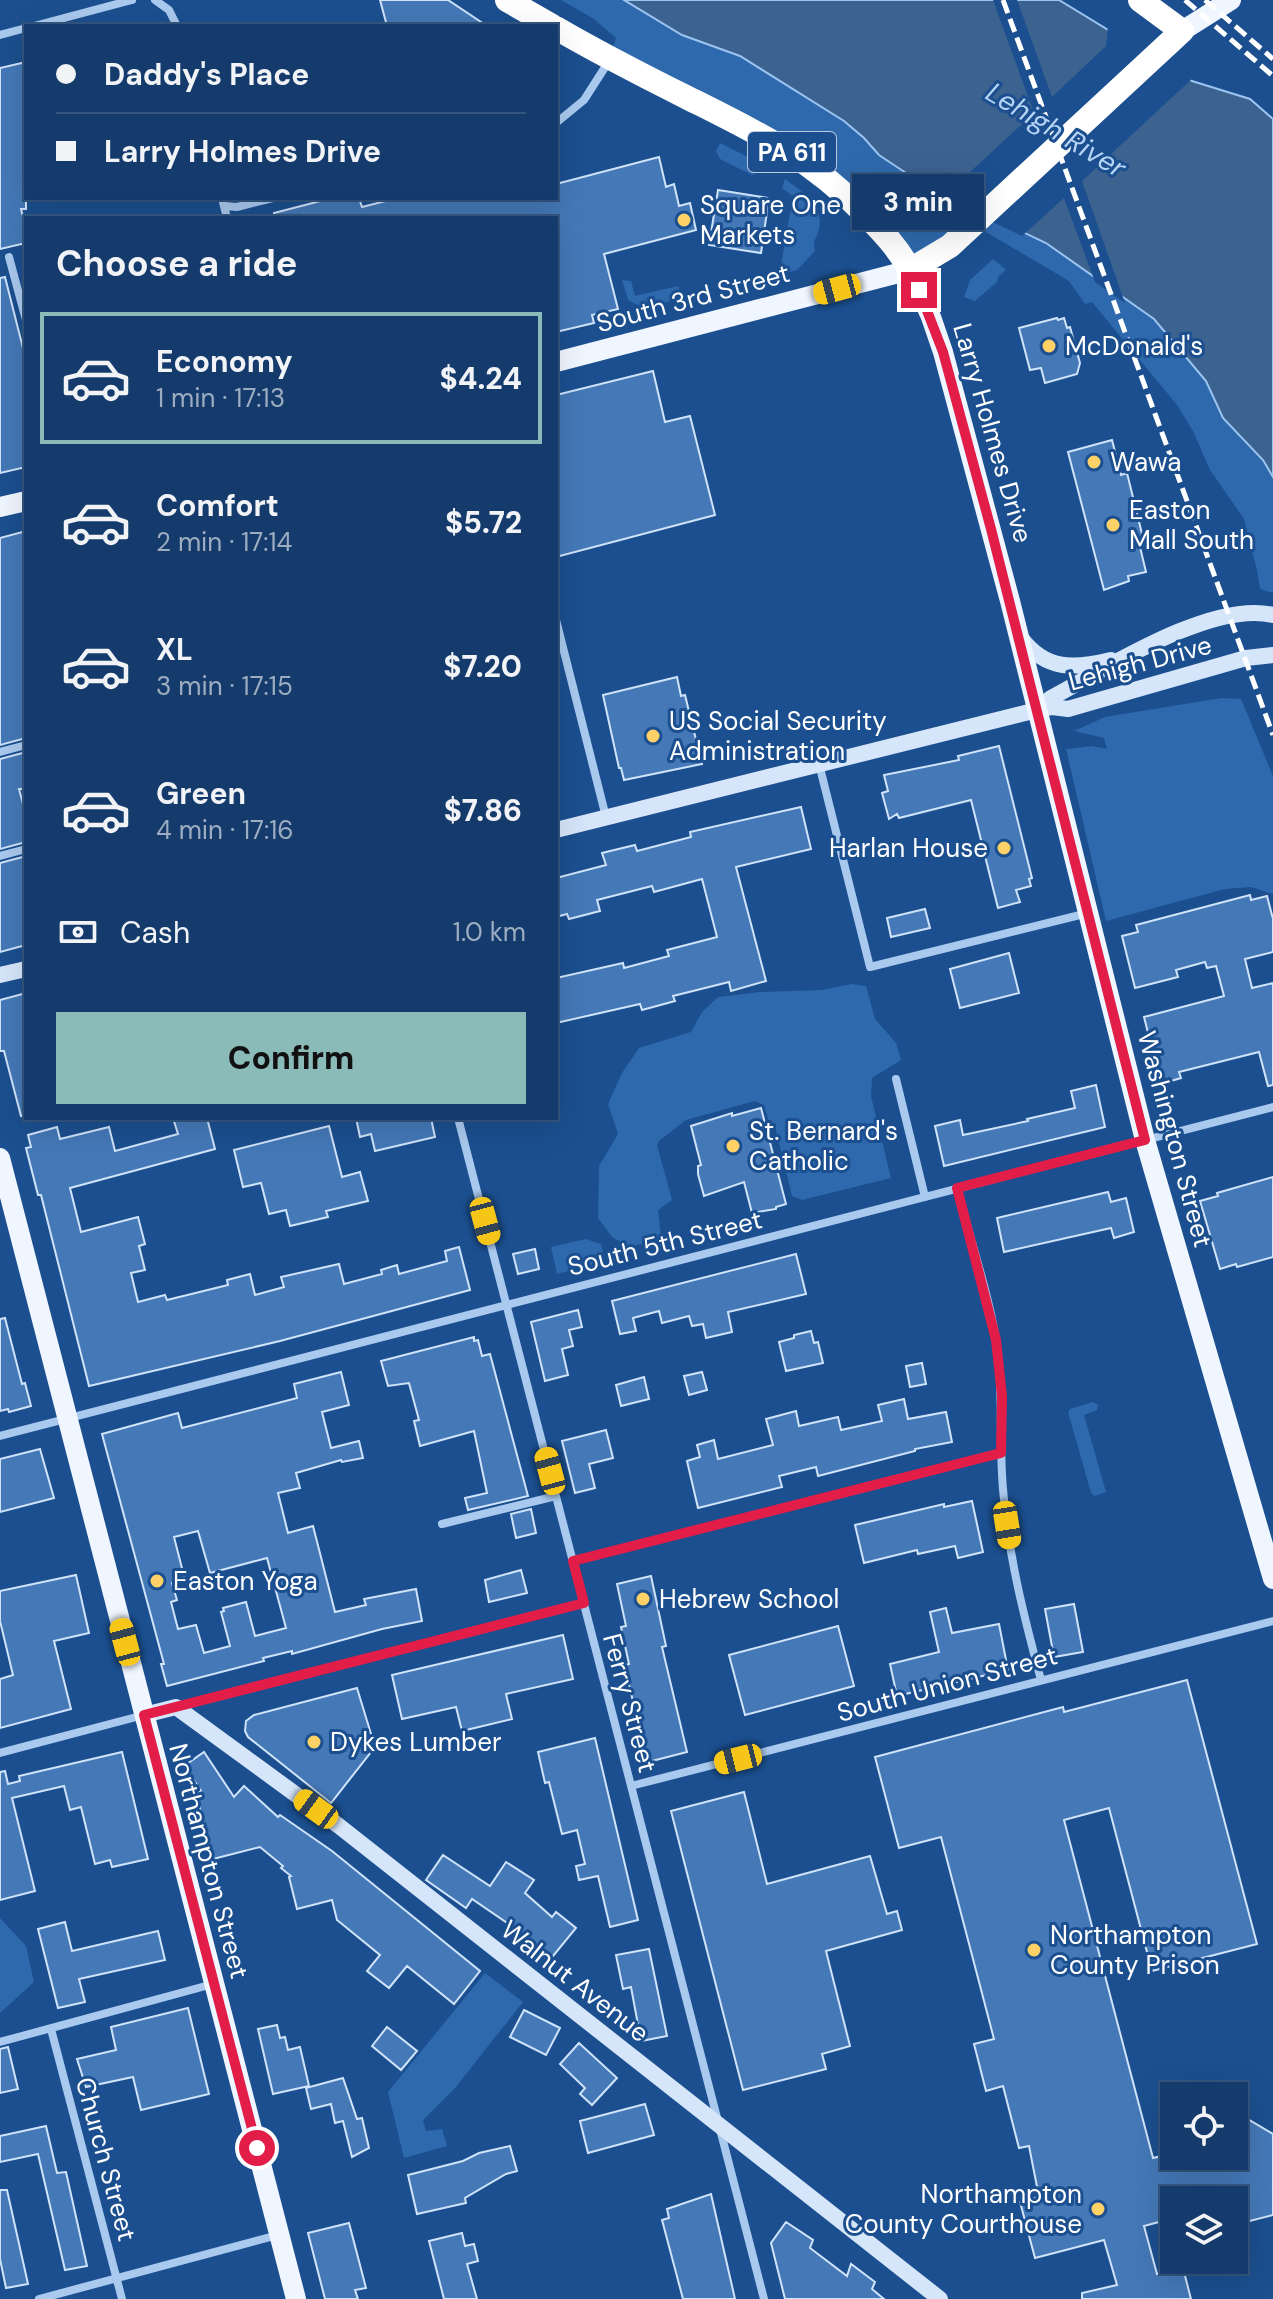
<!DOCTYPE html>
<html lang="en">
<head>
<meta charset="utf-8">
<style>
  :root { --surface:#143b6b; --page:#1d4271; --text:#f1f3f6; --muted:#9dadc1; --line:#33557e; --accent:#8bbbb9 }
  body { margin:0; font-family:"DM Sans",sans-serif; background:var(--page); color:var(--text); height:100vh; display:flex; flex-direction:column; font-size:30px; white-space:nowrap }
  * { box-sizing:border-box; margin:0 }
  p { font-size:26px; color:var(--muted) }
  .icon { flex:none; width:44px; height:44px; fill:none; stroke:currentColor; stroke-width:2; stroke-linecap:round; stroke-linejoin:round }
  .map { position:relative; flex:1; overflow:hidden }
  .drawer { position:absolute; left:24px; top:216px; width:534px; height:904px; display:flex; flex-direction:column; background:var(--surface); border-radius:0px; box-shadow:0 8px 32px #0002,0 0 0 2px var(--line) }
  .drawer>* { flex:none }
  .banner { position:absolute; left:24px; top:24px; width:534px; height:176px; border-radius:0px; box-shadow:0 8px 32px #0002,0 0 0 2px var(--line); display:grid; align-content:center; height:176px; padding:0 32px; background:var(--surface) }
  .fabs { position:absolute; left:1160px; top:2082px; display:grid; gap:16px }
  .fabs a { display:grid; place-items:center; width:88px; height:88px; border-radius:0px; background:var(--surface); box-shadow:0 8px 32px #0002,0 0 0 2px var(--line); font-size:40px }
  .end { position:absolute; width:36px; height:36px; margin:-18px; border:10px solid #e11d48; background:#fff; box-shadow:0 0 0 4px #fff }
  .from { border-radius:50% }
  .bubble { position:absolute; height:56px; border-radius:0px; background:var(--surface); box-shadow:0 8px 32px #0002,0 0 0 2px var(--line); font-size:26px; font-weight:800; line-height:56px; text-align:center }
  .car { position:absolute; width:24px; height:48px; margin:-24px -12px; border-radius:10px; box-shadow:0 0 6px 2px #0007; background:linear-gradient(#f5c518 24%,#345 0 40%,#f5c518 0 76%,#345 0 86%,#f5c518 0) }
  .banner b { display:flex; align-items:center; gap:28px; height:76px; font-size:30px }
  .banner b+b { border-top:2px solid var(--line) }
  .banner i { width:20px; height:20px; background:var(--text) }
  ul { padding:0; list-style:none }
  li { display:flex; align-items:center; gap:24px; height:132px; margin:0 16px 12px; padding:0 16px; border:4px solid transparent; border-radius:0px }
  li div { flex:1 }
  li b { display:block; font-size:30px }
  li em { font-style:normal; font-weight:800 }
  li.active { border-color:var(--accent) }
  li>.icon { width:72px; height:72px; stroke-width:1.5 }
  h2 { padding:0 32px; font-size:36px; line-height:96px }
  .pay { display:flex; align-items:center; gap:20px; height:88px; padding:0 32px; font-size:30px }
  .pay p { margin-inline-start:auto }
  .primary-button { display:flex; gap:16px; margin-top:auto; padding:16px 32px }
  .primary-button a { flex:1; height:92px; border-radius:0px; background:var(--accent); color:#111; font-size:32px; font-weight:800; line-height:92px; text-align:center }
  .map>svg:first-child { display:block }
  .green { fill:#2e69ad }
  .water { fill:#3c6290; stroke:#9cc4f0; stroke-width:2 }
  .pier { fill:#1b4f8f }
  .building { fill:#4478b7; stroke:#cfe3fa; stroke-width:2; fill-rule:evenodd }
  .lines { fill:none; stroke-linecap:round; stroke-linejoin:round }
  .street { stroke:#a9c9ee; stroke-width:8 }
  .secondary { stroke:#d6e6fa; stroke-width:16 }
  .primary { stroke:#f0f6ff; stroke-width:20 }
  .highway { stroke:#fff; stroke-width:24 }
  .rail { stroke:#fff; stroke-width:5; stroke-dasharray:14 6; stroke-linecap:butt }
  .route { stroke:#e11d48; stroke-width:10 }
  .poi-dot { fill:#ffd166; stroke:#1b4f8f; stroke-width:3 }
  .labels { text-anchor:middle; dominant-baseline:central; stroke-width:6; stroke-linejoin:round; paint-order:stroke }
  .shield { fill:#1b4f8f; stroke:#bbcadd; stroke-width:2 }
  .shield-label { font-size:24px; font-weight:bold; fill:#fff }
  .poi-label { font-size:26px; fill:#fff; stroke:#1b4f8f; text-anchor:start }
  .street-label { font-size:26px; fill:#fff; stroke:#1b4f8f }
  .water-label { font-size:28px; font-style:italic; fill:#b5d3f5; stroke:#1b4f8f }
</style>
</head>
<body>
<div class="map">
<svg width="1273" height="2299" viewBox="0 0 1273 2299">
  <rect width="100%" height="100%" fill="#1b4f8f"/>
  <!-- green -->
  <path class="green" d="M561 0H624L682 35 740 56 845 121 864 138 879 155 924 185 1046 243 1154 319 1206 381 1223 418 1263 460 1273 477V593L1260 589 1257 570 1244 519 1210 470 1193 431 1177 405 1092 302 1085 304 1069 281 964 219 910 270 844 193 609 59 616 38 594 19Z
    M720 143 762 164 756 173 752 175 720 159 716 151Z
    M785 179C802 192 827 206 818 232 816 240 812 241 815 251L797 270 783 274 780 271 793 196 782 188Z
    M993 259 1006 270 998 277 997 282 975 301 964 297 970 280Z
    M622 280 631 281 635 296 678 286 682 298 640 309 638 305 628 300Z
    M1221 698 1241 699 1273 776V894L1251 887 1225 889 1106 921 1066 749 1092 746 1107 749 1104 738 1074 731 1105 717Z
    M852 984 866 986 875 1019 896 1043 901 1060 872 1078 871 1096 891 1178 802 1200 792 1196 775 1126 769 1122 764 1105 755 1101 686 1120 659 1141 657 1145 672 1200 658 1210 661 1237 643 1244 628 1246 612 1237 598 1218 599 1166 618 1134 608 1104 622 1073 639 1048 691 1032 702 1012 718 997 760 992 822 990Z
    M586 1239 601 1244 605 1261 557 1274 551 1247Z
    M1093 1402 1098 1405 1097 1410 1084 1415 1106 1492 1095 1496 1091 1493 1068 1412 1070 1409Z
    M0 1918 26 1946 34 1982 0 2013Z
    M485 1973 523 2002 455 2088 423 2120 426 2131 442 2129 447 2146 404 2158 388 2092Z"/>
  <!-- water -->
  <path class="water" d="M624 0H1059L1192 81 1250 99 1273 119V477L1263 460 1223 418 1206 381 1154 319 1046 243 924 185 879 155 864 138 844 121 740 56 682 35Z"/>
  <!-- pier -->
  <path class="pier" d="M993 0H1017L1052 97 1106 46 1108 25 1194 77 1082 181 1125 303 1095 282 1064 198 1022 236 942 198 1034 113Z"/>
  <!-- building -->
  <path class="building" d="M380 0H448L487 26H387Z
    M26 62V209H21L26 228V243L0 249V68Z
    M659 157 666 187 674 184 679 206 690 203 696 230 604 254 618 309 592 315 594 323 556 332V218H275L274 213 332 198H359L362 207 397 198H556V184Z
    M718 190 769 198 761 253 709 245Z
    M5 277 26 360V467L0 473V278Z
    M1057 318 1058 320 1064 318 1067 328 1070 327 1080 363 1077 374 1045 383 1041 368 1030 370 1019 328Z
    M653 371 665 422 690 416 715 515 556 557V395Z
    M1112 440 1121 475 1127 473 1145 546 1140 547 1146 572 1128 576 1129 581 1104 590 1068 452Z
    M26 531V738L0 745V538Z
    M677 677 681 696 685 695 702 764 624 780 621 768H619L603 695Z
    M999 746 1032 878 1029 879 1031 886 1016 890 1020 902 998 908 971 800 899 818 897 814 889 819 882 793 888 791 884 775 959 760 958 756Z
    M26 752V789H19L26 815V842L0 849V759Z
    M801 807 811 849 736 867 766 981 731 991 729 982 673 996 675 1001 642 1010 640 1004 556 1023V978L623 963 624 968 669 956 667 950 717 937 702 879 654 892 652 886 597 900 600 911 569 919 567 914 556 917V878L606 865 602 853 635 845 637 851 691 837 690 832Z
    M26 856V945L0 952V863Z
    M1250 895 1251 900 1267 896 1273 919V952L1245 959 1252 988 1273 983V1085L1268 1086 1259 1052 1179 1072 1181 1078 1161 1084 1144 1017 1224 996 1216 966 1207 968 1205 962 1176 970 1178 977 1135 988 1122 936 1138 932 1136 925Z
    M925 909 930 928 891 937 887 918Z
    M1009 953 1019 993 960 1008 950 969Z
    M26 993V1115L21 1116 4 1051H0V1000Z
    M1096 1085 1105 1127 944 1166 935 1126 960 1120 963 1135 1028 1121 1027 1119 1075 1108 1071 1091Z
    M761 1108 786 1204 776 1207V1209L752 1213 744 1182 704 1196 698 1174V1166L701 1165 691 1126 732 1113V1116Z
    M173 1118H207L215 1149 70 1188 81 1232 138 1217 145 1244 139 1246 145 1270 131 1273 138 1302 165 1295 167 1300 228 1285 227 1280 250 1274 255 1295 284 1287 281 1277 339 1264 344 1284 382 1274 381 1270 397 1265 399 1274 447 1261 445 1251 459 1247 470 1290 280 1341 89 1386 41 1195H38L26 1148 31 1147 28 1135 57 1127 60 1139 109 1127 115 1151 178 1134Z
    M356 1118H431L435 1137 375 1151 371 1134 360 1137Z
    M329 1126 342 1177 360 1172 368 1201 326 1211 328 1217 290 1226 286 1210 269 1214 261 1183 243 1187 234 1150Z
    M1273 1177V1257L1237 1267 1236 1264 1220 1269 1200 1201 1218 1196 1217 1193Z
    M1108 1192 1111 1202 1126 1198 1134 1232 1114 1238 1111 1228 1004 1252 997 1218Z
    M535 1249 539 1269 518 1274 513 1254Z
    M796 1254 806 1294 728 1312 732 1332 706 1338 703 1324 692 1326 689 1316 662 1323 659 1311 633 1318 636 1331 620 1334 612 1301Z
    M578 1310 582 1327 569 1330 573 1346 562 1349 568 1375 545 1381 531 1322Z
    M5 1318 22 1384 25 1383 31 1406 9 1412 8 1409 0 1411V1319Z
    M811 1331 814 1343 818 1342 823 1363 786 1371 779 1342 794 1338V1335Z
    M474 1337V1341L478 1340 482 1356 490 1354 528 1496 468 1510 465 1498 487 1493 474 1431 420 1446 414 1421 419 1420 409 1383 388 1386 381 1361Z
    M922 1363 926 1384 910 1387 906 1366Z
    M341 1372 349 1405 322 1412 331 1448 359 1441 363 1458 342 1462 341 1460 296 1473 300 1488 278 1493 288 1533 313 1526 335 1612 366 1605 364 1599 416 1589 422 1621 382 1629 292 1654V1651L263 1658 264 1661 167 1686 161 1664H164L102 1434 178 1413 182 1428 297 1398 294 1384ZM198 1531 210 1573 267 1558 286 1628 255 1636 246 1602 223 1608 224 1611 221 1612 230 1646 204 1653 196 1625 178 1629 171 1602 177 1600 172 1583 185 1580 174 1537Z
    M702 1372 707 1390 689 1395 684 1376Z
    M644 1377 649 1399 621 1406 616 1385Z
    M904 1399 908 1419 946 1412 952 1442 915 1449V1451L818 1476 816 1467 779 1476 782 1487 698 1508 687 1461 700 1457 697 1445 714 1440 718 1459 773 1445 766 1419 796 1411 799 1426 838 1417 841 1430 882 1421 878 1405Z
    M606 1430 613 1458 589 1464 595 1488 575 1493 562 1441Z
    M40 1449 54 1498 0 1512V1459Z
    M972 1501 983 1552 958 1558 955 1546 918 1554 917 1550 864 1563 855 1525 944 1504V1507Z
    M531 1509 536 1533 516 1538 511 1514Z
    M521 1570 527 1593 489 1602 485 1580Z
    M76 1575 89 1633 54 1641 71 1709 0 1728V1679L13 1675 0 1621V1591Z
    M651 1576 666 1646 662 1647 687 1752 648 1762 624 1665 629 1664 621 1627 626 1626 617 1584Z
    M1074 1604 1083 1652 1054 1657 1045 1609Z
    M946 1608 952 1633 999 1624 1008 1670 897 1696 890 1664 939 1652 930 1612Z
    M838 1626 854 1686 745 1715 729 1655Z
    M563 1635 573 1679 506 1694 512 1719 462 1731 456 1707 402 1719 392 1675Z
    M1187 1680 1257 1944 1152 1971 1109 1808 1064 1820 1153 2158 1174 2153V2156H1234V2111L1273 2134V2215L1234 2225V2200H1174V2218L1144 2226 1157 2274 1183 2268 1191 2299H1082V2293L1117 2285 1104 2240 1035 2258 1020 2202 1039 2197 1029 2146 1019 2148 1003 2086 986 2091 974 2044 994 2039 941 1837 899 1848 875 1757 1063 1707 1064 1712Z
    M357 1688 375 1747 331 1803 248 1737 245 1731 246 1721 254 1715Z
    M595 1738 638 1920 610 1927 598 1876 579 1880 576 1866 585 1864 577 1830 562 1834 549 1782 545 1783 538 1752Z
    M122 1752 148 1859 112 1867 110 1860 95 1864 81 1807 70 1810 64 1786 12 1798 35 1891 0 1900V1772L5 1771 8 1784 20 1781 19 1776Z
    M204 1752 234 1797 244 1786 278 1817 280 1815 332 1851 480 1971 454 2004 407 1966 389 1988 367 1971 380 1955 337 1920 332 1900 297 1909 289 1877 291 1876 281 1868 283 1866 260 1847 213 1859 196 1794 201 1791 184 1766Z
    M744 1792 767 1884 870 1856 887 1914 897 1911 902 1930 826 1951 850 2046 822 2054 826 2069 743 2090 671 1811Z
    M443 1855 490 1886 506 1862 534 1880 525 1893 552 1917 556 1912 576 1928 549 1961 510 1925 472 1899 466 1908 426 1880Z
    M65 1922 72 1951 158 1931 165 1960 79 1979 85 2002 58 2008 38 1929Z
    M649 1949 667 2036 641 2041 631 1987 623 1989 616 1955Z
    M188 2008 209 2094 141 2110 133 2077 86 2087 77 2059 116 2050 111 2027Z
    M524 2010 560 2028 546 2055 510 2037Z
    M277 2025 280 2038 285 2037 288 2050 300 2047 309 2086 273 2094 258 2029Z
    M387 2027 417 2051 401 2070 372 2046Z
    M579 2043 617 2078 592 2105 580 2094 585 2088 560 2064Z
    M8 2047 18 2089 0 2093V2049Z
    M343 2078 357 2119 362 2118 369 2148 352 2157 343 2121 335 2123 331 2104 311 2109 306 2088Z
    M645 2104 654 2135 588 2153 580 2121Z
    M46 2126 57 2173 66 2172 87 2266 65 2270 38 2154 0 2162V2136Z
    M510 2146 517 2171 506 2174 465 2198 466 2203 417 2214 408 2175 463 2161 479 2153Z
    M0 2190H7L28 2284 6 2288 0 2259Z
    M711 2194 735 2299H683L662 2220 669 2218 667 2209Z
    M786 2222 813 2240 810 2248 847 2276 851 2264 875 2282 872 2289 884 2299H785L771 2243Z
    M349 2223 366 2288 355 2290 358 2299H325L308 2233Z
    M462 2233 465 2246 474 2244 478 2261 467 2264 477 2299H444L429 2241Z"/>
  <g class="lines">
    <!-- street -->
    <path class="street" d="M155 0 169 10 177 26
      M34 26 132 0
      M0 35 26 28
      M556 123 584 100 609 61
      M222 198 227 218
      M224 206 237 207 273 198
      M9 257 26 320
      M556 620 606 817
      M0 752 26 745
      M819 764 870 967 1088 913
      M0 856 26 849
      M896 1079 925 1197
      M458 1118 764 2299
      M957 1188C970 1240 992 1302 998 1354 1003 1399 999 1444 1003 1489 1008 1554 1024 1617 1041 1680
      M0 1436 1273 1107
      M442 1524 556 1496
      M573 1561 1001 1453
      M177 1707 584 1603
      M0 1753 144 1715
      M631 1786 1273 1621
      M51 2029 122 2299
      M0 2042 213 1984
      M39 2299 278 2235"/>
    <!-- secondary -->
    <path class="secondary" d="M1021 638C1046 671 1074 669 1111 660
      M1039 709 1051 698C1105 669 1212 600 1273 615
      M556 830 1037 710 1052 707 1068 709 1246 658 1273 655
      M0 975 26 969
      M144 1715 176 1707 339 1826 940 2299"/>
    <!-- primary -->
    <path class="primary" d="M1182 31 1231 0
      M556 362 910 270 931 317 943 352 1010 601 1145 1140 1273 1579
      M0 507 26 501
      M0 1158 296 2299"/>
    <!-- highway -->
    <path class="highway" d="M507 0 552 26
      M556 28C599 53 642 75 686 97 756 132 808 156 864 213 882 231 898 248 910 270L950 246 1182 31 1140 0"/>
    <!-- rail -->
    <path class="rail" d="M1003 0 1273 735
      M1185 0 1273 76
      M1205 0 1273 59"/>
  </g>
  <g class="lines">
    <!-- route -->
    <path class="route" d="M257 2148 144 1715 584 1603 573 1561 1001 1453 1002 1396 996 1340 957 1188 1145 1140 991 529 943 352 919 290"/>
  </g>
  <!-- markers -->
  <g class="poi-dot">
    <circle cx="684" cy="220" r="8"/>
    <circle cx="1049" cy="346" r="8"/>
    <circle cx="1094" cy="462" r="8"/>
    <circle cx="1113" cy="525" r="8"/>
    <circle cx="653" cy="736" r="8"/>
    <circle cx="1004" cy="848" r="8"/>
    <circle cx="733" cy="1146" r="8"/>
    <circle cx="157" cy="1581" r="8"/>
    <circle cx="643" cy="1599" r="8"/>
    <circle cx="314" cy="1742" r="8"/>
    <circle cx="1034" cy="1950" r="8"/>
    <circle cx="1098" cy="2209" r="8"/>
  </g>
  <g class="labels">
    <!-- shield labels -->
    <rect class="shield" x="748" y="132" width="88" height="40" rx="6"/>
    <g class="shield-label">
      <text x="792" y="152">PA 611</text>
    </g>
    <!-- poi labels -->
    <g class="poi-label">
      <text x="700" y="205">Square One<tspan x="700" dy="30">Markets</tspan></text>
      <text x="1065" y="346">McDonald's</text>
      <text x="1110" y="462">Wawa</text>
      <text x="1129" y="510">Easton<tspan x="1129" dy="30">Mall South</tspan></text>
      <text x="669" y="721">US Social Security<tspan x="669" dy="30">Administration</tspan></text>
      <text x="988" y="848" text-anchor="end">Harlan House</text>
      <text x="749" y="1131">St. Bernard's<tspan x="749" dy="30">Catholic</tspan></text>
      <text x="173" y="1581">Easton Yoga</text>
      <text x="659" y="1599">Hebrew School</text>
      <text x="330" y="1742">Dykes Lumber</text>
      <text x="1050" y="1935">Northampton<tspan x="1050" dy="30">County Prison</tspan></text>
      <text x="1082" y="2194" text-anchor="end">Northampton<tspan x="1082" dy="30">County Courthouse</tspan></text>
    </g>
    <!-- street labels -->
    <g class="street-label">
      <text transform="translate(693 298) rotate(-15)">South 3rd Street</text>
      <text transform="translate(993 433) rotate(74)">Larry Holmes Drive</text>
      <text transform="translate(1140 663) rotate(-15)">Lehigh Drive</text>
      <text transform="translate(1175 1139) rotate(75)">Washington Street</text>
      <text transform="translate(665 1243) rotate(-14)">South 5th Street</text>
      <text transform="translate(947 1684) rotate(-15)">South Union Street</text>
      <text transform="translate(630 1703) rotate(75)">Ferry Street</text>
      <text transform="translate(209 1861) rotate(75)">Northampton Street</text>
      <text transform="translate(575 1981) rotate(38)">Walnut Avenue</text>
      <text transform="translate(106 2159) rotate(75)">Church Street</text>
    </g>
    <!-- water labels -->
    <g class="water-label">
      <text transform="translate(1056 130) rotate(31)">Lehigh River</text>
    </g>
  </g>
</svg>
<div class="fabs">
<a><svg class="icon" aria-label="locate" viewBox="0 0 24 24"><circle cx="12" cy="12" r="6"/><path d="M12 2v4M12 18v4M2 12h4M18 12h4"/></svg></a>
<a><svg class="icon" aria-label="layers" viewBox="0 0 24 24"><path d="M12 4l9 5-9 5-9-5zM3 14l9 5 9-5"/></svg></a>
</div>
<i class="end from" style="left:257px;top:2148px"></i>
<i class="end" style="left:919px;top:290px"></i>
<div class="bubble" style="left:852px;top:174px;width:132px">3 min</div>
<i class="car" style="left:837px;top:289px;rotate:255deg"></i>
<i class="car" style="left:485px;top:1221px;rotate:165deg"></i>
<i class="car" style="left:550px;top:1471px;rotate:345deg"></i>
<i class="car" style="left:1007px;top:1525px;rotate:171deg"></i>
<i class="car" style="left:125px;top:1642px;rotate:345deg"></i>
<i class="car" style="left:738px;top:1759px;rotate:256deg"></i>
<i class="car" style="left:316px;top:1809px;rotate:306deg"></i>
<div class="banner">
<b><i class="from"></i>Daddy's Place</b>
<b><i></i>Larry Holmes Drive</b>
</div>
<section class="drawer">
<h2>Choose a ride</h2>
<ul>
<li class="active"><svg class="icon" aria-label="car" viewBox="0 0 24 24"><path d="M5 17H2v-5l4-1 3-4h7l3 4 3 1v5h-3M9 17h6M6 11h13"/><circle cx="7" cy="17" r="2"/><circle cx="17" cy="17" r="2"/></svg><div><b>Economy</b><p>1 min · 17:13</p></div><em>$4.24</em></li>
<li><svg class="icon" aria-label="car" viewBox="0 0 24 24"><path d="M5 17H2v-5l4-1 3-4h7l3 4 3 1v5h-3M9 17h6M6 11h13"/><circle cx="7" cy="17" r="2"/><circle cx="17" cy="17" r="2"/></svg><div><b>Comfort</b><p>2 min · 17:14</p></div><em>$5.72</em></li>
<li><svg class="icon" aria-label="car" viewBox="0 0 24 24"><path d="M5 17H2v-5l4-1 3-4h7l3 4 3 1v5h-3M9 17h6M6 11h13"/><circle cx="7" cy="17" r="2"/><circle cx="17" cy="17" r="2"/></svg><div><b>XL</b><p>3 min · 17:15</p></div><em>$7.20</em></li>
<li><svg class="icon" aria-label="car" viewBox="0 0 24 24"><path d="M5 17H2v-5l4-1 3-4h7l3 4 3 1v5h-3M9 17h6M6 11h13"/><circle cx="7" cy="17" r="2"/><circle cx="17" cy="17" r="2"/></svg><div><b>Green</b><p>4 min · 17:16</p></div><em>$7.86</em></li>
</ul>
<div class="pay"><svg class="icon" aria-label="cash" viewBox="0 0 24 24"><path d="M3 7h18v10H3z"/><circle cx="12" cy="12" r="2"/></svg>Cash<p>1.0 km</p></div>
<div class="primary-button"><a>Confirm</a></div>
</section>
</div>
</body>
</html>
